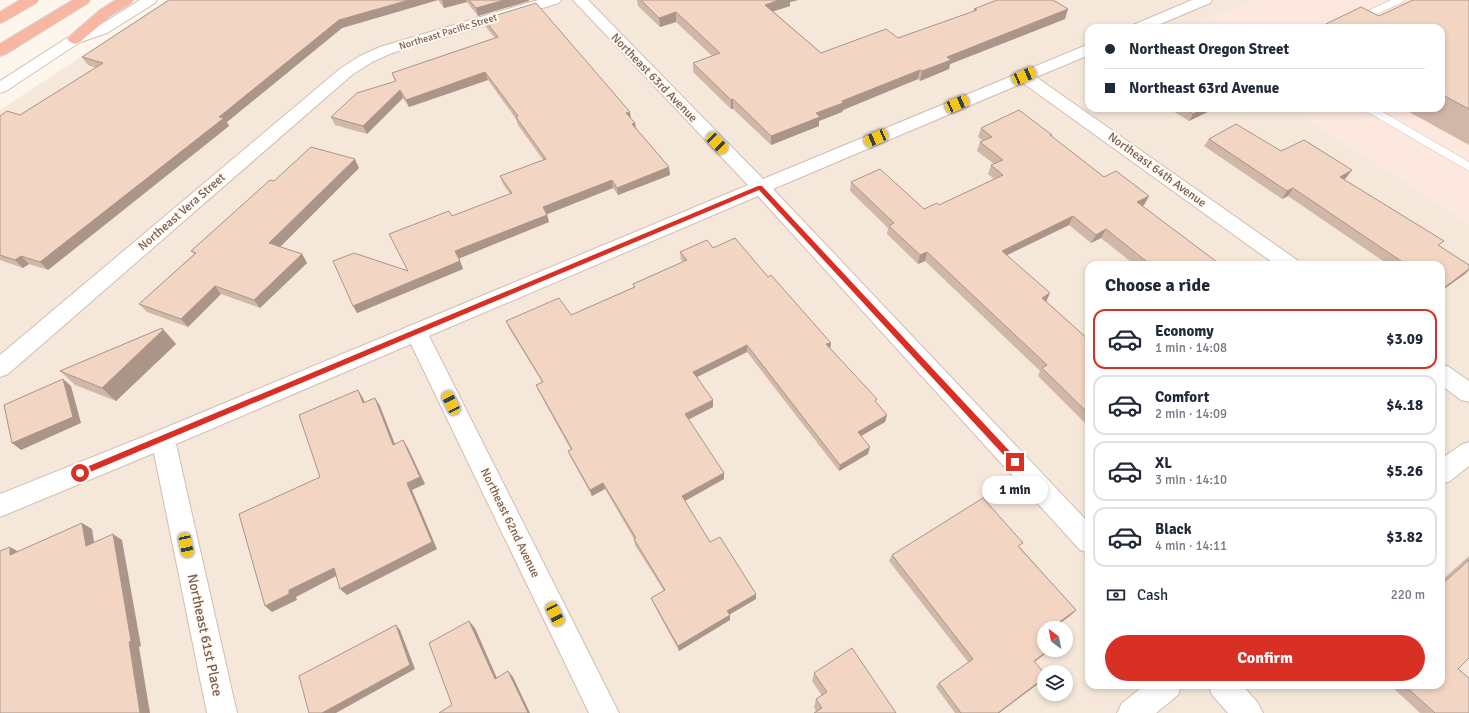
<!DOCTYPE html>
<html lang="en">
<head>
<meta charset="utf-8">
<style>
  :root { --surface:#fff; --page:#f6f6f7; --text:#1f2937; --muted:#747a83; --line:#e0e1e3; --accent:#d93025 }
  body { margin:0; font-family:Signika,sans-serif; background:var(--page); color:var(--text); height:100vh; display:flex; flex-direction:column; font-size:15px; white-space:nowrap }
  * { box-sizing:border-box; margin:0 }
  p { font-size:13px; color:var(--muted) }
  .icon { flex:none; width:22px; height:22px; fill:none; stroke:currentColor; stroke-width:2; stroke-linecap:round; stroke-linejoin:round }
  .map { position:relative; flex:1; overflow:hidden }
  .side { position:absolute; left:1085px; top:261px; width:360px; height:428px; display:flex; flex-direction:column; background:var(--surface); border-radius:12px; box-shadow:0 2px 6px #0003 }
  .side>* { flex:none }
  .banner { position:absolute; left:1085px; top:24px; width:360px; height:88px; border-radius:12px; box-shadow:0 2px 6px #0003; display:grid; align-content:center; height:88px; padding:0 20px; background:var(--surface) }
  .needle { width:26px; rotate:328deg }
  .fabs { position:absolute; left:1037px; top:621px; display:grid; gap:8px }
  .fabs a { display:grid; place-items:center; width:36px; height:36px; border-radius:50%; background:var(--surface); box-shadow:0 2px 6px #0003; font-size:20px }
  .end { position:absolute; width:18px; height:18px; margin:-9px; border:5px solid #d93025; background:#fff; box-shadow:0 0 0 2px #fff }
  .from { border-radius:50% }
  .bubble { position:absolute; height:28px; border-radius:14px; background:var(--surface); box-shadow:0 2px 6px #0003; font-size:13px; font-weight:700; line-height:28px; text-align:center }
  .car { position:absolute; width:12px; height:24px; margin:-12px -6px; border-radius:5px; box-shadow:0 0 3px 1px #0007; background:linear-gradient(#f5c518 24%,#345 0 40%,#f5c518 0 76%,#345 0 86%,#f5c518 0) }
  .banner b { display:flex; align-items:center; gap:14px; height:38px; font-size:15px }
  .banner b+b { border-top:1px solid var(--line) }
  .banner i { width:10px; height:10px; background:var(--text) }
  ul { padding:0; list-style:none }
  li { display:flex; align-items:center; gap:12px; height:60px; margin:0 8px 6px; padding:0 12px; border:2px solid var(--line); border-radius:12px }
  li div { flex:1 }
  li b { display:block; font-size:15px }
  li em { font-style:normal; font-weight:700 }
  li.on { border-color:var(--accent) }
  li>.icon { width:36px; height:36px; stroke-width:1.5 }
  h2 { padding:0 20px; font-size:18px; line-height:48px }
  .pay { display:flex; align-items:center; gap:10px; height:44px; padding:0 20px; font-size:15px }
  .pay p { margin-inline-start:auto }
  .button { display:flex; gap:8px; margin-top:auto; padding:8px 20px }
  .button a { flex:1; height:46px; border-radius:24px; background:var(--accent); color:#fff; font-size:16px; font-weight:700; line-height:46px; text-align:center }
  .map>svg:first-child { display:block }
  .residential { fill:#f5e8da; fill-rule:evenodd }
  .commercial { fill:#fde8e0 }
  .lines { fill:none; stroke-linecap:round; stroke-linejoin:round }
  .lane-casing { stroke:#d1beb0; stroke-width:1 }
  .street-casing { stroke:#d1beb0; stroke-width:2 }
  .secondary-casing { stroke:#d6c0b0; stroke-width:2 }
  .highway-casing { stroke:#dad1cd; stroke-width:2 }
  .lane { fill:#fff; fill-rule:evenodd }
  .street { fill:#fff; fill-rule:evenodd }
  .secondary { fill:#fff; fill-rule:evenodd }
  .highway { fill:#f7b7a3; fill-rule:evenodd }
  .wall { fill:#d1b7a8 }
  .shaded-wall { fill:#aa9588 }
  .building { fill:#f3d5c3; stroke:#aa9588 }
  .route { fill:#d93025 }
  .labels { text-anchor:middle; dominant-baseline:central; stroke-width:4; stroke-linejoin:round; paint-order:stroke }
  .far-street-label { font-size:10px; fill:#7a5c4d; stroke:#fffaf3 }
  .street-label { font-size:12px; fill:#7a5c4d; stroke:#fffaf3 }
  .near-street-label { font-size:14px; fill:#7a5c4d; stroke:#fffaf3 }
</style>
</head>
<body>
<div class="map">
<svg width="1469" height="713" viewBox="0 0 1469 713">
  <rect width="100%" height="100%" fill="#fdf6ec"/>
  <!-- residential -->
  <path class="residential" d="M168 0H1255L1190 28H1089V108H1290L1469 223V713H0V110ZM1089 265H1441V685H1089ZM1044 628H1066V650H1044ZM1044 672H1066V694H1044Z"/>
  <!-- commercial -->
  <path class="commercial" d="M1255 0H1469V223L1290 108H1441V28H1190Z"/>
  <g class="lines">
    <defs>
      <path id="lane" d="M1391 0H1404L1403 2 1347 28H1334L1335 26Z
        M1362 108H1376L1469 162V171L1364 110Z"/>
      <path id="street" d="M140 0H157L155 3 107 33 75 44 70 42 67 39 70 36 97 27Z
        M538 0H561L559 3 392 53 372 62 353 74 8 374 0 377V355L341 68 360 56 380 47Z
        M573 0H588L763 179 1089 44V55L1036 77 1297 260 1300 265H1276L1023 83 773 189 1089 523V553L1080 550 758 196 429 336 619 713H589L411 344 176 444 237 713H207L154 453 0 517V494L155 432 748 185Z
        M1192 0H1212L1210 3 1151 28H1130L1133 25Z
        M1441 364 1449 367 1469 381V402L1461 400 1441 385Z
        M1469 442V466L1450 481 1441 484V459L1461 445Z
        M1145 685H1182L1178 695 1156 713H1117L1122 703Z
        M1208 685H1242L1258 703 1263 713H1228L1212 695Z"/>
      <path id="secondary" d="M75 34 80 36 83 39 80 42 6 91 0 93V81L70 36Z"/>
      <path id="highway" d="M20 0H38L36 3 5 21 0 23V12Z
        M73 0H90L88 3 6 54 0 56V44Z
        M116 0H133L131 3 110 16 80 42 75 44 70 42 67 39 70 36 100 10Z"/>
    </defs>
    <!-- lane casing -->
    <use href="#lane" class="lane-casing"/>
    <!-- street casing -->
    <use href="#street" class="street-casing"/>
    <!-- secondary casing -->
    <use href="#secondary" class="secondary-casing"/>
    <!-- highway casing -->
    <use href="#highway" class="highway-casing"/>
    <!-- lane -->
    <use href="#lane" class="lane"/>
    <!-- street -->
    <use href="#street" class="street"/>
    <!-- secondary -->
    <use href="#secondary" class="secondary"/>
    <!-- highway -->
    <use href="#highway" class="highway"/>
  </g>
  <!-- wall -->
  <path class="wall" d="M169 0H529V1L478 16 467 2 444 8 438 0 342 28 227 122 229 126 48 270 29 264 23 268 0 260V116L20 115 96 68 88 65 82 57Z
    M637 0H798L790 2V6L773 11 821 53 898 38 974 12V9H1068L1065 19 950 64 949 69 920 81 918 79 843 110 842 112 819 121V126L771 145 733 109H731L693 72V63L712 56 676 22 660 27 638 6Z
    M1469 0V145L1402 108H1441V28H1323L1326 24 1379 16Z
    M484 19 631 119 635 123 636 128 669 167 670 175 618 195 613 188 547 214 549 222 459 258 463 269 357 313 407 271 452 216 510 194 503 184 500 176 543 160 518 125 516 119 488 80 409 107 403 98 367 134 335 125 331 117 395 82 392 73 495 38 486 27Z
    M1168 108H1216L1189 121Z
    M981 128 1051 136 1104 177 1149 196 1144 205 1142 206 1221 265H1135L1101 238 1091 243 1069 225 1007 255 1046 301 1089 340V427L1038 376 1040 371 925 261 918 264 887 234 888 228 850 191 851 182 924 209 939 205 994 179 988 174 991 165 994 164 977 151 980 142 983 141 978 137Z
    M1209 139 1281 151 1346 178 1344 179 1439 246 1465 274 1441 291V265H1389L1288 196 1282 199 1204 146Z
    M359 168 280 247 302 254 307 263 260 308 221 294 188 327 147 312 139 304 194 254 191 251 274 181Z
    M713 248 768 277 831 343 830 348 887 415 885 422 861 436 868 454 839 471 747 352 697 377 713 400V407L688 419 724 473V479L685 501 710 542 756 599 730 614V620L679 651 653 603 651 598 664 591 635 545 634 539 605 489 592 496 571 458 568 451 571 450 539 392 536 385 542 382 509 328 506 321 571 315 634 287 633 284 683 262 681 259 680 252Z
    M162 328 176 344 116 401 75 385 60 371Z
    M1020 547 1076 610 1071 615 1059 624 1044 650H1050L1035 662 1042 681 999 713H955L936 687 939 683 968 662 889 561 892 555Z
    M1469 556V658L1458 669 1469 713H1420L1390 685H1441V581Z
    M814 673 896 713 816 712 814 707 816 699 822 696 812 681Z"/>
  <!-- shaded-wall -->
  <path class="shaded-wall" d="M409 0H438L342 28 227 122 229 126 48 270 40 262 219 117 339 20Z
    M442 0H466L467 2 444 8Z
    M505 0H529V1L478 16 476 8Z
    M779 0H798L790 2V6L765 14V5Z
    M1068 9 1065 19 950 64 949 69 920 81 922 71 947 57Z
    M676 12V22L660 27 659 18Z
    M920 70 918 79 843 110 842 112 819 121V126L771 145V136L842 101Z
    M485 72 488 80 409 107 406 100Z
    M400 90 403 98 367 134 363 126Z
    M733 99V109H731V100Z
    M1205 108H1216L1189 121 1193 114Z
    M630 112 631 119 626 113Z
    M635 123 636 131 632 124Z
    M355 159 359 168 275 252 269 243Z
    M669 167 670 175 618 195 617 188Z
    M1352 170 1346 178 1335 184 1340 177Z
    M612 180 613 188 545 215 543 207Z
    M1293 188 1288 196 1282 199 1287 191Z
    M1149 196 1144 205 1132 211 1137 202Z
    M547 215 549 222 458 259 455 251Z
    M1073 216 1069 225 999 259 1002 251Z
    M1106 229 1101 238 1091 243 1096 235Z
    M927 252 925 261 918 264 920 255Z
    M302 254 307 263 260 308 254 300Z
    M21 256 29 264 23 268 15 260Z
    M460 261 463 269 357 313 353 306Z
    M1469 269V270L1465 274 1441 291V290Z
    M215 286 221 294 188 327 181 319Z
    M1050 293 1046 302 1042 298Z
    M162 328 176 344 116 401 102 388Z
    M831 343 830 350 826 344Z
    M747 345V352L693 379V372Z
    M63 379 71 386 81 423 21 450 12 443Z
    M358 390 363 398 368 411 363 403Z
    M375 398 380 406 398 452 393 445Z
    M713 400V407L686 421 685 414Z
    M887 415 885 422 856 439 858 432Z
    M403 440 408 448 425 484 412 490 437 549 347 595 340 589Z
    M870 447 868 454 839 471 840 465Z
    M724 473V479L683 502 682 496Z
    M603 483 605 489 592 496 590 490Z
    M82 523 92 529 96 553 86 546Z
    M113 534 122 540 141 646 139 647 150 713H140Z
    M10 547 21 553 10 555Z
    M334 568 340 574 296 597 297 600 272 612 265 606 289 590Z
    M756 594V599L727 616V611Z
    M1076 610 1071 615 1054 628 1058 623Z
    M730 615V620L679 651 678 646Z
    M469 621 475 628 500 685 495 679Z
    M396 625 400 630 415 669 336 713H322Z
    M1049 650H1050L1030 665 1034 661Z
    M508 671 513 677 530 713H528Z
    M1044 678 1042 681 999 713H998Z"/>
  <!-- building -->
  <path class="building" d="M169 0H409L339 20 219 117 224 118 40 262 21 256 15 260 0 255V116L7 111 20 115 103 63 82 57Z
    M469 0H505L476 8Z
    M641 0H779L765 5 821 53 886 29 898 38 977 10 974 9 997 0H1053L1068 9 947 57 951 60 922 71 920 70 842 101 843 103 816 113 820 117 771 136 733 99 731 100 693 63 720 53 676 12 659 18Z
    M1413 0H1469V109L1441 94V28H1334L1326 24 1361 7 1379 16Z
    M536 3 630 112 626 113 635 123 632 124 669 167 617 188 612 180 543 207 547 215 455 251 460 261 353 306 333 261 354 253 408 271 389 234 449 211 452 216 512 193 500 176 546 159 516 117 518 116 485 72 406 100 400 90 363 126 331 117 357 93 396 81 392 73 498 37 484 19Z
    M1184 108H1205L1193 114Z
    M1019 110 1052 135H1050L1104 177 1116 171 1149 196 1137 202 1221 265H1151L1106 229 1096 235 1073 216 1002 251 1050 293 1042 298 1089 340V414L1042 368 1047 365 927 252 920 255 889 226 894 223 851 182 880 169 924 209 937 203 939 205 1003 175 991 165 1003 160 980 142 992 137 981 128Z
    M1236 124 1281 151 1304 140 1352 170 1340 177 1444 241 1438 245 1469 265V269L1445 287 1441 285V265H1407L1293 188 1287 191 1209 139Z
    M311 147 355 159 269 243 302 254 254 300 215 286 181 319 139 304 196 253 191 251 270 180 274 181Z
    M735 238 768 277 771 275 831 343 826 344 877 399 875 401 887 415 858 432 870 447 840 465 747 345 693 372 713 400 685 414 724 473 682 496 710 542 720 537 756 594 727 611 730 615 678 646 651 598 665 590 634 539 636 538 603 483 590 490 568 451 572 449 536 385 543 382 506 321 559 298 571 315 635 287 633 284 687 260 680 252 707 240 713 248Z
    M162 328 163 330 102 388 60 371Z
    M63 379 73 417 12 443 4 405Z
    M358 390 363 403 375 398 393 445 403 440 420 477 407 483 432 542 340 589 334 568 289 590V594L265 606 239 514 320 477 299 415Z
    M983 498 1023 543 1018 546 1076 610 1058 623 1062 628H1044V650H1049L1034 661 1044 673V678L998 713H961L939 683 973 659 892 555Z
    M82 523 86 546 113 534 131 641 129 642 140 713H0V551L10 547V555Z
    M1469 560V658L1458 669 1469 678V713H1435L1404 685H1441V585Z
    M469 621 495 679 508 671 528 713H439L452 705 429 643Z
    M396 625 410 665 322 713H309L299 676Z
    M852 648 896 713H814L822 708 816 699 827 692 814 673Z"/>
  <!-- route -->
  <path class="route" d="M758 186H762L1017 459V464H1012L759 190 83 475 80 476 76 473 77 471Z"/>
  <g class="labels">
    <!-- far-street labels -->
    <g class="far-street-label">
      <text transform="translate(448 32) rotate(-17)">Northeast Pacific Street</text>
    </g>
    <!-- street labels -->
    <g class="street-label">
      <text transform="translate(654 78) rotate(46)">Northeast 63rd Avenue</text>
      <text transform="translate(1157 170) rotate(36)">Northeast 64th Avenue</text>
      <text transform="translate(182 212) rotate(-41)">Northeast Vera Street</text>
      <text transform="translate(510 523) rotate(64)">Northeast 62nd Avenue</text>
    </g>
    <!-- near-street labels -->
    <g class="near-street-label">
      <text transform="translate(205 635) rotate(78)">Northeast 61st Place</text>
    </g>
  </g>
</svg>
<div class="fabs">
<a><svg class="needle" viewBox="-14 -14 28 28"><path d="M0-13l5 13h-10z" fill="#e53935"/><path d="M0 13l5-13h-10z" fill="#747a83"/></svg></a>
<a><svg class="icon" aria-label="layers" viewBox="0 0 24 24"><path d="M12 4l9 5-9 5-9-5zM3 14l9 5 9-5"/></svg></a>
</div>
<i class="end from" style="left:80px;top:473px"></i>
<i class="end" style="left:1015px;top:462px"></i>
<div class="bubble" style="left:982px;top:476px;width:66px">1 min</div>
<i class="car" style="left:1024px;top:76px;rotate:67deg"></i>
<i class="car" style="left:957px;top:104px;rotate:67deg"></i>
<i class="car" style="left:876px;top:138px;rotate:247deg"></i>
<i class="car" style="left:717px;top:143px;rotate:136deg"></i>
<i class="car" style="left:451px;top:403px;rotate:334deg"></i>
<i class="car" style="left:186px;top:545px;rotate:168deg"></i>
<i class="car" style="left:555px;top:614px;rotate:154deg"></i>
<div class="banner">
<b><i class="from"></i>Northeast Oregon Street</b>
<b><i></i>Northeast 63rd Avenue</b>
</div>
<section class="side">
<h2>Choose a ride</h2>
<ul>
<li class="on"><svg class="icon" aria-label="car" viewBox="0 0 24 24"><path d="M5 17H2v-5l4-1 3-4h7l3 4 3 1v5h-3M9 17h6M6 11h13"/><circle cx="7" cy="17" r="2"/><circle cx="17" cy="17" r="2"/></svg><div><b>Economy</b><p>1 min · 14:08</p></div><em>$3.09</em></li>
<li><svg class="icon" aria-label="car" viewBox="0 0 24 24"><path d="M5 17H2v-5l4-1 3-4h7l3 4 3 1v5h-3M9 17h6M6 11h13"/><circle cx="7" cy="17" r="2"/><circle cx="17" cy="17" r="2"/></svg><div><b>Comfort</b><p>2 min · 14:09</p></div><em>$4.18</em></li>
<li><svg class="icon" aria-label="car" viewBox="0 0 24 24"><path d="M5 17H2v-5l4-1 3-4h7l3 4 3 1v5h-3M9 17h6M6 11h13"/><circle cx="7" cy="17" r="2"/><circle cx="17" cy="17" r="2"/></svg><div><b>XL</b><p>3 min · 14:10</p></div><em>$5.26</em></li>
<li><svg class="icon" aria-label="car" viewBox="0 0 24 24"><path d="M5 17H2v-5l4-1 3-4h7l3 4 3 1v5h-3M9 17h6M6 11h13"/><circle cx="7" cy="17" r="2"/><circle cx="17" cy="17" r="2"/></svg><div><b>Black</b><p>4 min · 14:11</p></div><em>$3.82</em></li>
</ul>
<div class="pay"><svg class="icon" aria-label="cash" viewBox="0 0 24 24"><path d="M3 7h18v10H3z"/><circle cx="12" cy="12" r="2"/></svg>Cash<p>220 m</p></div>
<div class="button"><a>Confirm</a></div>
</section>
</div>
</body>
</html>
